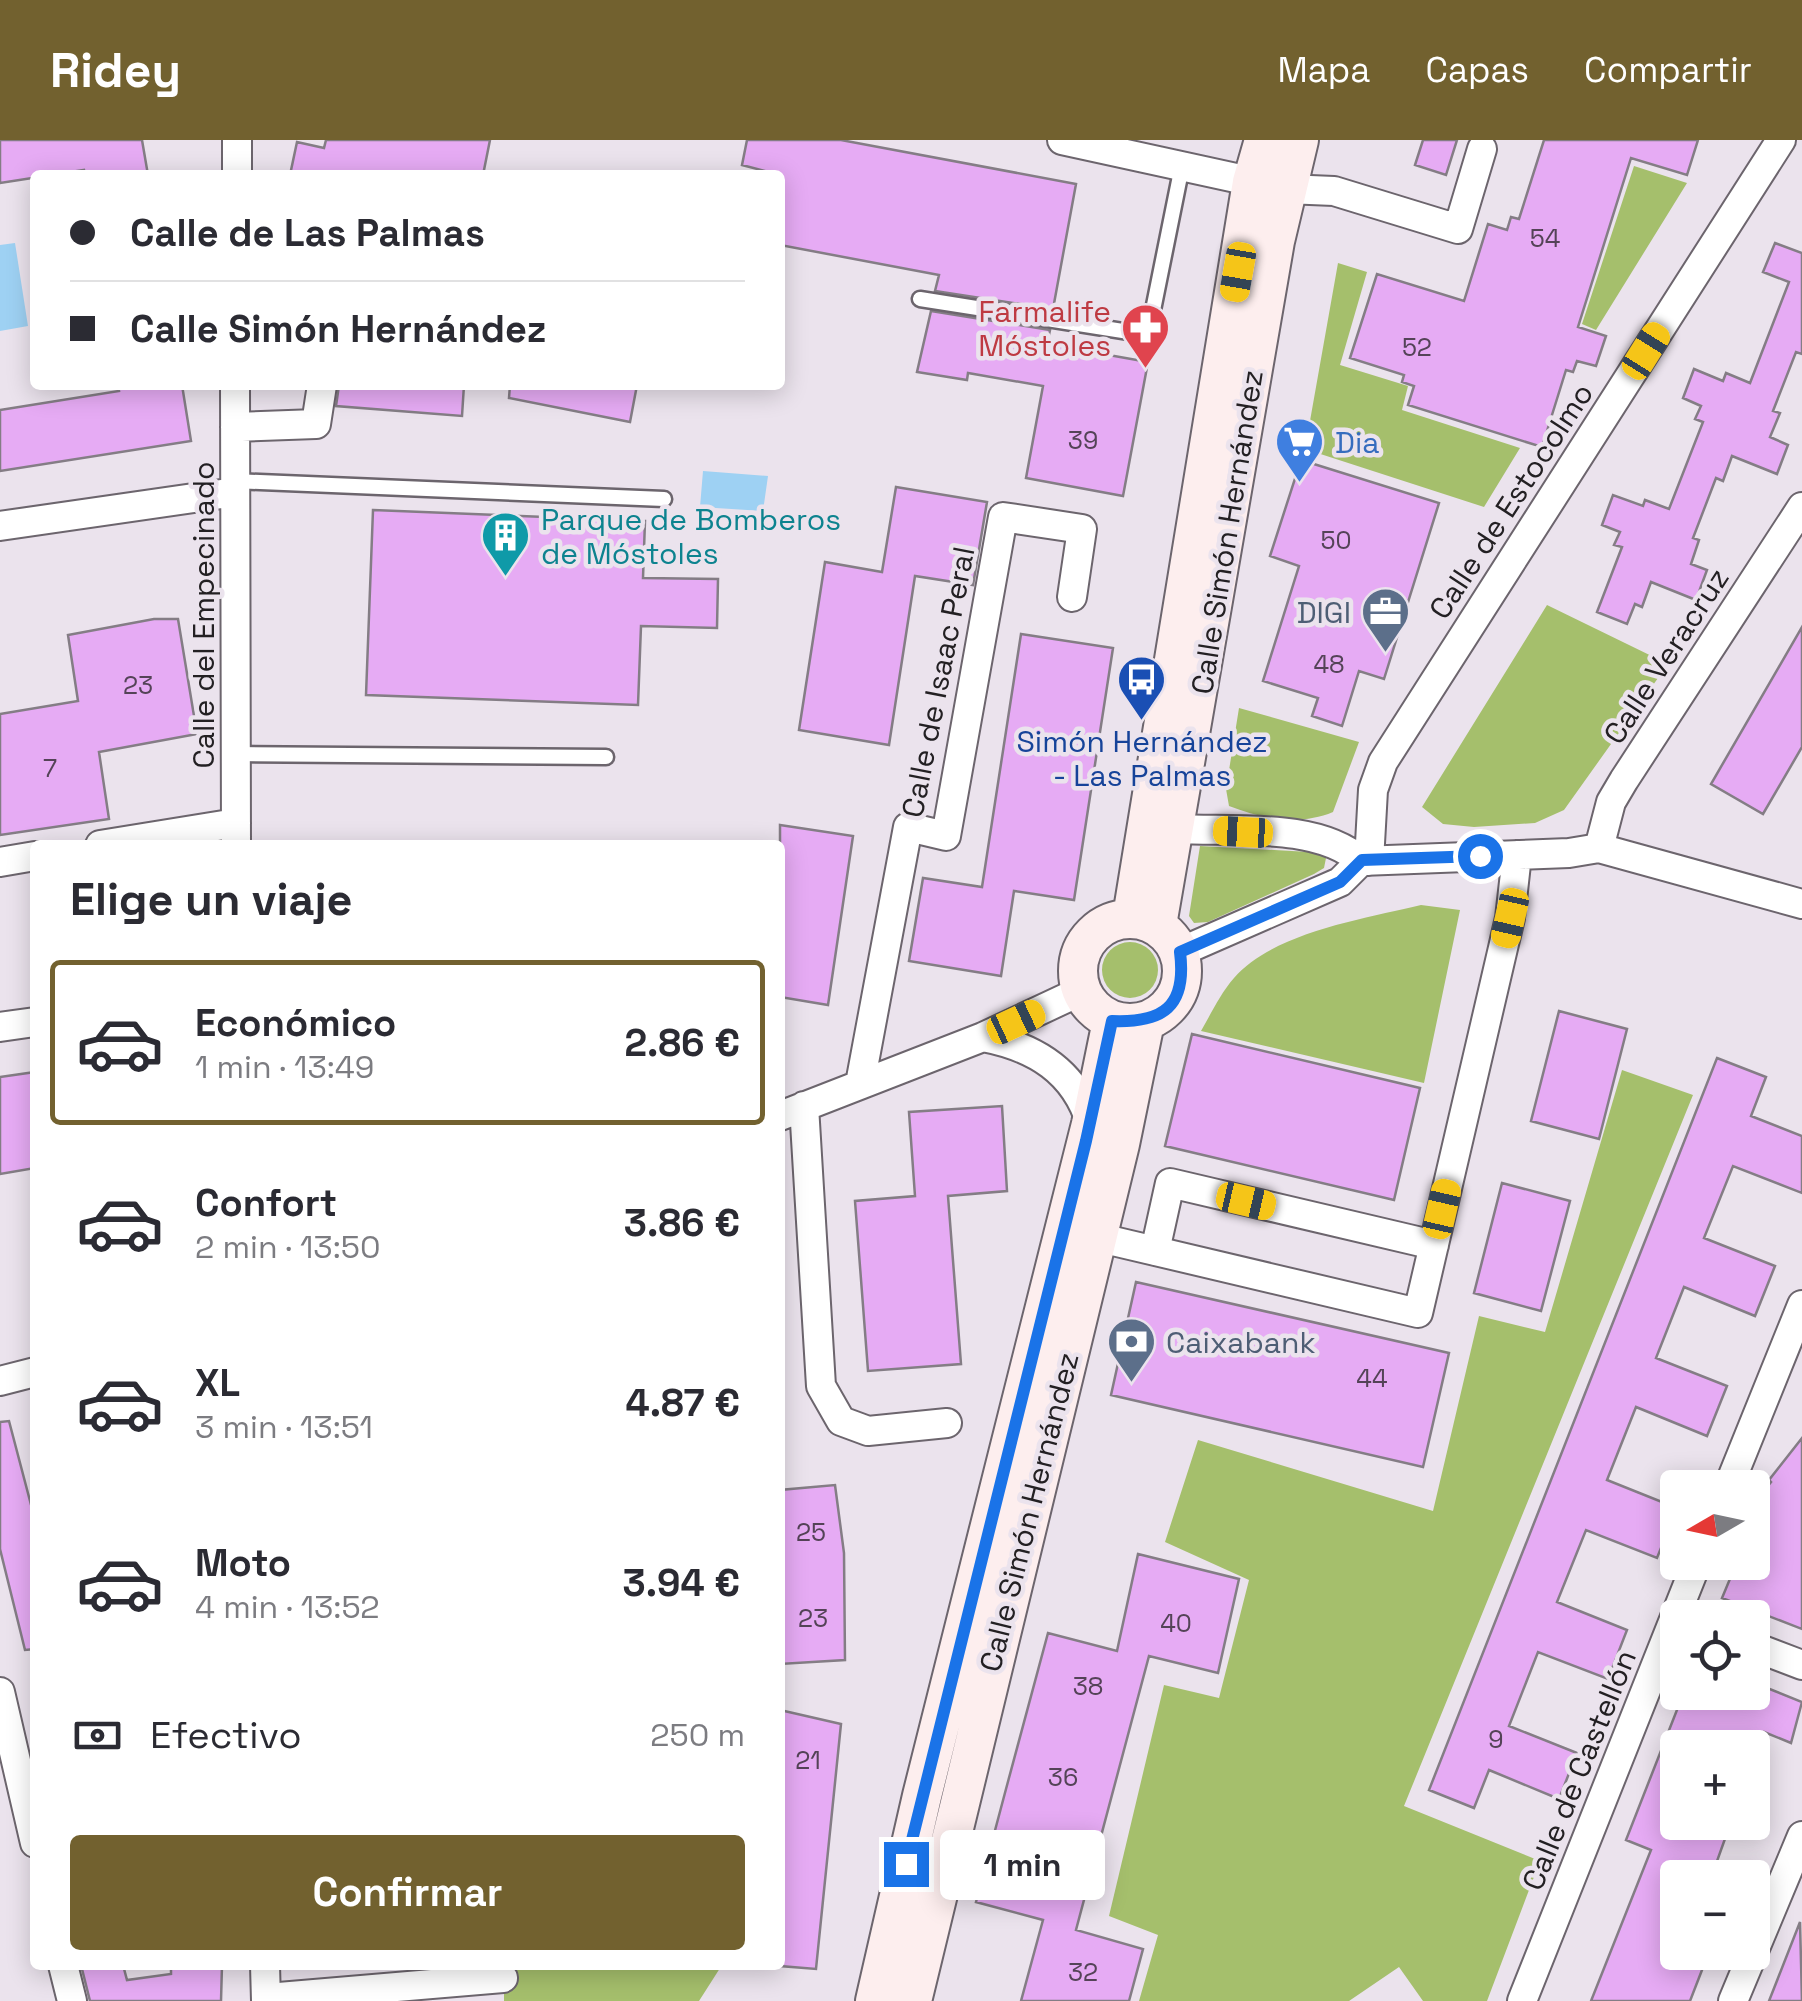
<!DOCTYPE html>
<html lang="es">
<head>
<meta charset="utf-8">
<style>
  :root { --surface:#fff; --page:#f2f2f3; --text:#2b2b33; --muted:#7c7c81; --line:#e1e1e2; --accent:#72612f }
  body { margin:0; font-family:"Space Grotesk",sans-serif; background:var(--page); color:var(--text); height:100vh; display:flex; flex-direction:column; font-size:38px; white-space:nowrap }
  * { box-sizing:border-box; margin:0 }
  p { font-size:32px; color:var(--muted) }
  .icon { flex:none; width:55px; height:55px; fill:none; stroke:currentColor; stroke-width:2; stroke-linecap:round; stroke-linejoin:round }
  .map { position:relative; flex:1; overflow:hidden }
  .side { position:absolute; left:30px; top:700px; width:755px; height:1130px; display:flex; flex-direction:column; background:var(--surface); border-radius:10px; box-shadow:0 5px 25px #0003 }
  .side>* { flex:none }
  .hud { position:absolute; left:30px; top:30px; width:755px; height:220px; border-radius:10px; box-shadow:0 5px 25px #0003; display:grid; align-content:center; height:220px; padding:0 40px; background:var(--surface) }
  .needle { width:65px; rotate:261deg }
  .tools { position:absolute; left:1660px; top:1330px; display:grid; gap:20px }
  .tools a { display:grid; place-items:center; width:110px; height:110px; border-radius:10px; background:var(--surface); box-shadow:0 5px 25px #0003; font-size:50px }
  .end { position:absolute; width:45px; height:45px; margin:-22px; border:12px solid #1a73e8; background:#fff; box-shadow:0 0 0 5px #fff }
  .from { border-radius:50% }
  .bubble { position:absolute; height:70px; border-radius:10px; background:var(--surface); box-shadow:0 5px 25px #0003; font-size:32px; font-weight:700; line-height:70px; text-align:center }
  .car { position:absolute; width:30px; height:60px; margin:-30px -15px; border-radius:12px; box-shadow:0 0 8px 2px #0007; background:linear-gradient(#f5c518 24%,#345 0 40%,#f5c518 0 76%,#345 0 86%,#f5c518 0) }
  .hud b { display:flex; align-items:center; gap:35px; height:95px; font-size:38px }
  .hud b+b { border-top:2px solid var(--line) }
  .hud i { width:25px; height:25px; background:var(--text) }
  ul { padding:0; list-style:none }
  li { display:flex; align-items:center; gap:30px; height:165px; margin:0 20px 15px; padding:0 20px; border:5px solid transparent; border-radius:10px }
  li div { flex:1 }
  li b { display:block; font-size:38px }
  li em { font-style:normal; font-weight:700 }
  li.current { border-color:var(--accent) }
  li>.icon { width:90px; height:90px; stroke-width:1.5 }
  h2 { padding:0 40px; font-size:45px; line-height:120px }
  .pay { display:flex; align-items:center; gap:25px; height:110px; padding:0 40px; font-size:38px }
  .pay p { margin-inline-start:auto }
  .button { display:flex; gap:20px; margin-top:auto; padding:20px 40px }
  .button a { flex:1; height:115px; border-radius:10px; background:var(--accent); color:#fff; font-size:40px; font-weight:700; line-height:115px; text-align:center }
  header { display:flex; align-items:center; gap:60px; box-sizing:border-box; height:140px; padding:0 50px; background:var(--accent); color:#fff }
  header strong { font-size:48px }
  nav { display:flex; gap:55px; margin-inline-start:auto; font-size:35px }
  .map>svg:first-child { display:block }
  .green { fill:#a5bf6c }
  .water { fill:#9ed1f3 }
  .building { fill:#e6abf4; stroke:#847d85; stroke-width:2.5 }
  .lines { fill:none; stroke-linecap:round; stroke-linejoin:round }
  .lane-casing { stroke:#6c656d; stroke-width:19 }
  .street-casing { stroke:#6c656d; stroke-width:32 }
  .secondary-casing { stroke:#6c656d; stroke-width:42 }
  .lane { stroke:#fff; stroke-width:14 }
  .street { stroke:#fff; stroke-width:28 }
  .secondary { stroke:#fdeeee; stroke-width:38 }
  .route { stroke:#1a73e8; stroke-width:12 }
  .labels { text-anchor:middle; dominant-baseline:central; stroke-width:9; stroke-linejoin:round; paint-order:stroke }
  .number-label { font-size:25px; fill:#544357 }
  .health-label { font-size:30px; fill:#be3a42; stroke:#ebe3ed; text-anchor:end }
  .shop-label { font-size:30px; fill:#366cbe; stroke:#ebe3ed; text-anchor:start }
  .street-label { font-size:30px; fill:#232023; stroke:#ebe3ed }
  .culture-label { font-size:30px; fill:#0d838f; stroke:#ebe3ed; text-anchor:start }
  .service-label { font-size:30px; fill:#4e5e75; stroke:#ebe3ed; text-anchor:end }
  .transit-label { font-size:30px; fill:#164399; stroke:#ebe3ed }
</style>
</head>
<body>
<header>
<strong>Ridey</strong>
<nav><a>Mapa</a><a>Capas</a><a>Compartir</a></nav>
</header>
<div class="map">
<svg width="1802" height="1861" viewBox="0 0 1802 1861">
  <rect width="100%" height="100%" fill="#ebe3ed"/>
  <!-- green -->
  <path class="green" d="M1634 26 1687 43 1596 190 1582 184Z
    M1338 123 1367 132 1340 225 1408 246 1402 270 1520 308 1484 367 1305 309Z
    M1547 465 1668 524 1564 670 1535 683 1474 687 1443 684 1422 667Z
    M1239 568 1359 602 1333 672C1300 686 1263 679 1229 666L1226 649Z
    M1200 706 1327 713 1324 728 1314 734 1208 782 1194 783 1189 776Z
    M1421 765 1460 770 1424 943 1201 891C1211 874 1220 854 1234 838 1274 792 1364 779 1421 765Z
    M1102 830a28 28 0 1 1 56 0a28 28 0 1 1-56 0Z
    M1622 930 1693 955 1404 1666 1540 1721 1487 1861H1423L1399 1827 1349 1861H1139L1158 1795 1109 1776 1164 1545 1219 1558 1249 1440 1165 1402 1198 1300 1433 1371 1479 1176 1545 1192Z
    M504 1825H722L699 1861H504Z"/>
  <!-- water -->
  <path class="water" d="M15 103 28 186 0 191V105Z
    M703 331 768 336 763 371 700 367Z"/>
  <!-- building -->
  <path class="building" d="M0 0H142L148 35H85L84 30 0 43Z
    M326 0H490L483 35H290L297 2 324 8Z
    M747 0H841L1076 44 1053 169 935 151 939 135 780 105V35L742 25Z
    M1423 0H1457L1446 35 1415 25Z
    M1544 0H1698L1687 35 1631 18 1578 187 1606 196 1596 226 1577 221 1573 232 1566 230 1542 307 1408 265 1414 246 1402 242 1404 235 1350 218 1377 134 1464 161 1488 84 1507 90 1511 77 1519 79Z
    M1775 103 1802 113V214L1796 212 1773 271 1780 273 1770 297 1788 305 1777 334 1732 316 1723 341 1716 338 1693 398 1699 400 1691 424 1707 430 1696 460 1651 442 1642 467 1635 464 1627 484 1597 472 1622 407 1614 405 1620 392 1602 385 1613 355 1643 366 1645 360 1669 369 1703 282 1695 279 1701 266 1683 258 1694 229 1723 241 1726 233 1750 243 1789 142 1763 132Z
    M931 171 1050 190 1047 204 1148 222 1123 356 1026 338 1043 246 968 233 967 240 917 232Z
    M118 245H182L191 301 0 331V270L119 251Z
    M339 245H464L462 276 336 266Z
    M510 245H637L630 282 509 258Z
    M1301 320 1439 363 1384 539 1359 531 1342 586 1312 576 1318 558 1263 541 1299 426 1270 416Z
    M896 347 987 362 973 445 915 436 889 605 799 590 825 422 882 432Z
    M373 370 645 381 643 438 718 439 717 488 641 486 638 565 366 555Z
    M154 479H178L197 594 99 612 109 679 0 695V574L78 561 68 495Z
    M1802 487V607L1763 674 1711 644Z
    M1021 494 1113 508 1074 760 1014 751 1001 836 909 821 923 738 982 747Z
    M780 685 853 696 828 865 780 857Z
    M1559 871 1627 889 1599 999 1531 981Z
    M1192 894 1420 948 1394 1060 1165 1006Z
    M1717 918 1766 937 1751 976 1802 996V1053L1733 1026 1704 1098 1775 1126 1755 1176 1684 1147 1656 1218 1727 1246 1707 1296 1636 1267 1607 1340 1677 1368 1657 1418 1586 1390 1557 1462 1627 1490 1608 1539 1538 1512 1509 1586 1577 1613 1559 1659 1489 1630 1474 1668 1429 1650Z
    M35 932V1028L0 1034V937Z
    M1002 966 1007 1051 948 1056 961 1224 868 1231 855 1061 915 1056 909 972Z
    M1502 1043 1570 1061 1541 1171 1474 1153Z
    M1136 1142 1449 1213 1423 1327 1111 1255Z
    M9 1281 35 1380V1509L25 1510 0 1409V1282Z
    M1802 1298V1489L1722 1458 1737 1422H1752V1388L1760 1371 1755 1367 1765 1355 1762 1353 1771 1342 1769 1340Z
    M835 1345 844 1413 845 1520 780 1524V1350Z
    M1138 1414 1239 1439 1218 1533 1149 1516 1076 1790 1143 1809 1129 1861H1021L1043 1780 976 1762 1006 1649 1048 1493 1117 1511Z
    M1752 1542 1802 1562 1791 1603 1764 1592 1759 1608H1678V1682H1731L1711 1738H1678V1812H1709L1690 1861H1591L1651 1710 1626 1700 1684 1552H1752Z
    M780 1570 841 1584 816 1829 780 1826Z
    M1800 1782 1802 1861H1769Z
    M81 1825H123L127 1840 171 1834V1825H222L221 1861H90Z"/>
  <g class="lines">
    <defs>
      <path id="lane" d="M920 159 1148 195 1182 26
        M234 341 664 359
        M237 614 606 617"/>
      <path id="street" d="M1062 0 1286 49 1334 51 1458 89 1482 9
        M237 35V0
        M235 245 236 705
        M235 287 316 284 322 245
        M0 386 235 352
        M1177 689C1233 692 1318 682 1361 721
        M100 705 236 683
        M1599 708 1611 662 1624 640 1802 367
        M1369 721 1373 650 1383 622 1781 0
        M0 722 35 716
        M1180 812 1340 742 1361 721 1569 713 1599 708 1802 764
        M0 887 35 882
        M983 897C1035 907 1075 931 1091 984
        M860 944 908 687 946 696 1003 377 1082 389 1072 457
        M804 966 821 1246 841 1281 868 1291 947 1283
        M780 976 983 897 1081 851
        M1096 1097 1418 1173 1510 778 1517 715
        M1155 1111 1170 1043 1434 1105
        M0 1241 35 1232
        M1728 1348 1802 1165
        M1752 1506 1802 1525
        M0 1552 35 1703
        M63 1825 72 1861
        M265 1825 266 1861
        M267 1858 503 1838
        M1522 1861 1697 1422
        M1733 1861 1802 1696"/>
      <path id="secondary" d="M1132 777 1252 42 1264 0
        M1078 831a52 52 0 1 1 104 0a52 52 0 1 1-104 0Z
        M1157 785 1275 101 1299 0
        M875 1861 922 1656 1091 984 1112 881
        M912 1861 1120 1004 1145 882"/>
    </defs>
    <!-- lane casing -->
    <use href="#lane" class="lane-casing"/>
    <!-- street casing -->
    <use href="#street" class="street-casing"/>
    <!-- secondary casing -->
    <use href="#secondary" class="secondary-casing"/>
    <!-- lane -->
    <use href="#lane" class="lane"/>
    <!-- street -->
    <use href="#street" class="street"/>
    <!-- secondary -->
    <use href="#secondary" class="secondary"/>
  </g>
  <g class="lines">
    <!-- route -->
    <path class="route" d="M906 1724 1086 1001 1112 881C1163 883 1187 867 1180 812L1340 742 1362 720 1480 716"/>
  </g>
  <!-- icons -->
  <defs>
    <symbol id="pharmacy-pin" viewBox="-11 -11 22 30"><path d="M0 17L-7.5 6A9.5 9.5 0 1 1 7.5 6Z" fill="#e0444e" stroke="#ebe3ed"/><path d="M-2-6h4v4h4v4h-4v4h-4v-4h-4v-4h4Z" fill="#fff"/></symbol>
    <symbol id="supermarket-pin" viewBox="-11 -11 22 30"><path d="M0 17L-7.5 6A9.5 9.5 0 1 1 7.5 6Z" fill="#3f7fe0" stroke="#ebe3ed"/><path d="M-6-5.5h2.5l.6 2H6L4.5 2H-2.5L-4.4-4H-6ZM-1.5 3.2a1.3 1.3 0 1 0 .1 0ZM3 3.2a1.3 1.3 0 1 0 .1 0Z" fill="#fff"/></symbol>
    <symbol id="building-pin" viewBox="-11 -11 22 30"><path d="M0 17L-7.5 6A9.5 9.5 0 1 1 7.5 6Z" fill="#0f9aa8" stroke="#ebe3ed"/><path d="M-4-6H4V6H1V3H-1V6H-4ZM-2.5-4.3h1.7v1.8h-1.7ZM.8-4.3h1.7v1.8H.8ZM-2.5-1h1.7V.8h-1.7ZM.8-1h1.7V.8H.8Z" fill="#fff"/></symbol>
    <symbol id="office-pin" viewBox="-11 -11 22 30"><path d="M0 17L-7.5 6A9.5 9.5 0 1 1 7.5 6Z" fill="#5c6f8a" stroke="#ebe3ed"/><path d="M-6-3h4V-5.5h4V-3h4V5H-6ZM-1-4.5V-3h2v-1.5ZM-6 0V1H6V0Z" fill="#fff"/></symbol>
    <symbol id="bus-pin" viewBox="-11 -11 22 30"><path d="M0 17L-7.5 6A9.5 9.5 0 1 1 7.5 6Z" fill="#1a4fb4" stroke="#ebe3ed"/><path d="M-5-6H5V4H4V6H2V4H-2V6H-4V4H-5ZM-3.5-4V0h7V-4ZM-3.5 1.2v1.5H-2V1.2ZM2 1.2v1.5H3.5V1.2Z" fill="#fff"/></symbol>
    <symbol id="bank-pin" viewBox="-11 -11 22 30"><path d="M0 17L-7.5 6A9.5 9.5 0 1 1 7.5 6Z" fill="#5c6f8a" stroke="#ebe3ed"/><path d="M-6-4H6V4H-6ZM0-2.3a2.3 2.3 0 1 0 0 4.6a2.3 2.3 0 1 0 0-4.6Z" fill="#fff"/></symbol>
  </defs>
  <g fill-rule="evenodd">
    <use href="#pharmacy-pin" x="1118" y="160" width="55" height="75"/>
    <use href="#supermarket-pin" x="1272" y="274" width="55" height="75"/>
    <use href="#building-pin" x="478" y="368" width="55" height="75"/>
    <use href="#office-pin" x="1358" y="444" width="55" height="75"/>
    <use href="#bus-pin" x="1114" y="512" width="55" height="75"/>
    <use href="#bank-pin" x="1104" y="1174" width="55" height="75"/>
  </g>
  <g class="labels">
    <!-- number labels -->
    <g class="number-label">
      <text x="1545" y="98">54</text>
      <text x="1417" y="207">52</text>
      <text x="1083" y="300">39</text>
      <text x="1336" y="400">50</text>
      <text x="1329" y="524">48</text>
      <text x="138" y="545">23</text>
      <text x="50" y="628">7</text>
      <text x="1372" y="1238">44</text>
      <text x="811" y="1392">25</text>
      <text x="813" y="1478">23</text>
      <text x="1176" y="1483">40</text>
      <text x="1088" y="1546">38</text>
      <text x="1496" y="1599">9</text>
      <text x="808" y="1620">21</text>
      <text x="1063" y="1637">36</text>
      <text x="1083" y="1832">32</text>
    </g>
    <!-- health labels -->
    <g class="health-label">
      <text x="1111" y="171">Farmalife<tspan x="1111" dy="34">Móstoles</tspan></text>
    </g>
    <!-- shop labels -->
    <g class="shop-label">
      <text x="1335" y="302">Dia</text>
    </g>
    <!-- street labels -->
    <g class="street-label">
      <text transform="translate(1511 361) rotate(-57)">Calle de Estocolmo</text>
      <text transform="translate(1227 392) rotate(-81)">Calle Simón Hernández</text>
      <text transform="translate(203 475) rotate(-90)">Calle del Empecinado</text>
      <text transform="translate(1666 516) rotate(-57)">Calle Veracruz</text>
      <text transform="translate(938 542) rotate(-79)">Calle de Isaac Peral</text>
      <text transform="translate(1029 1372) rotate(-76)">Calle Simón Hernández</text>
      <text transform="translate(1579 1630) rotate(-68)">Calle de Castellón</text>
    </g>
    <!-- culture labels -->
    <g class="culture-label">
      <text x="541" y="379">Parque de Bomberos<tspan x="541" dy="34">de Móstoles</tspan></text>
    </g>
    <!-- service labels -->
    <g class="service-label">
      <text x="1351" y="472">DIGI</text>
      <text x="1166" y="1202" text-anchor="start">Caixabank</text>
    </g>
    <!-- transit labels -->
    <g class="transit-label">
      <text x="1142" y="601">Simón Hernández<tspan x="1142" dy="34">- Las Palmas</tspan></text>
    </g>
  </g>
</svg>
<div class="tools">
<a><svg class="needle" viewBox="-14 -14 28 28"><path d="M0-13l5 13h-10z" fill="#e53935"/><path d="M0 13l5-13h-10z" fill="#7c7c81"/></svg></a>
<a><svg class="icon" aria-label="locate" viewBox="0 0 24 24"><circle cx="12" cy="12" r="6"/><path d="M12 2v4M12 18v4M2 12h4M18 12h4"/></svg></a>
<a>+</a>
<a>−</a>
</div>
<i class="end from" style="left:1480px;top:716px"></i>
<i class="end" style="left:906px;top:1724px"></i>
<div class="bubble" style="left:940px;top:1690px;width:165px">1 min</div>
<i class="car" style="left:1238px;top:132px;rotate:190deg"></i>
<i class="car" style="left:1646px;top:211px;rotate:32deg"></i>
<i class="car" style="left:1243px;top:692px;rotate:273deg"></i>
<i class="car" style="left:1510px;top:778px;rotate:193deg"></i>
<i class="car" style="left:1016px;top:882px;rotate:65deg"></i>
<i class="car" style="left:1246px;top:1061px;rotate:103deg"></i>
<i class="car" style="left:1442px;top:1069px;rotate:13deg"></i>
<div class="hud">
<b><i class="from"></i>Calle de Las Palmas</b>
<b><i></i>Calle Simón Hernández</b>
</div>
<section class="side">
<h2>Elige un viaje</h2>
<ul>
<li class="current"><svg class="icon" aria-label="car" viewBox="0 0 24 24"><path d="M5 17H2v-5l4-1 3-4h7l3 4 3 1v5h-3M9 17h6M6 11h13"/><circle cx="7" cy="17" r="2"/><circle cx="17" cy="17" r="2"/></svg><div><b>Económico</b><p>1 min · 13:49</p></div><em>2.86 €</em></li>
<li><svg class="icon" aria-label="car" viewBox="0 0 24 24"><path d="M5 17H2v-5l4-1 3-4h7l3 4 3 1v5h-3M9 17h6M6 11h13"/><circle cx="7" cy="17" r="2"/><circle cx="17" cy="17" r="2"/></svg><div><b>Confort</b><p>2 min · 13:50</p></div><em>3.86 €</em></li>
<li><svg class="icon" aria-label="car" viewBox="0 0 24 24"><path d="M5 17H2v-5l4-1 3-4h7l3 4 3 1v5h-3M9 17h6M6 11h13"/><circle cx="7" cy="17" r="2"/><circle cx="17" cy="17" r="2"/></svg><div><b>XL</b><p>3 min · 13:51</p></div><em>4.87 €</em></li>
<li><svg class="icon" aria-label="car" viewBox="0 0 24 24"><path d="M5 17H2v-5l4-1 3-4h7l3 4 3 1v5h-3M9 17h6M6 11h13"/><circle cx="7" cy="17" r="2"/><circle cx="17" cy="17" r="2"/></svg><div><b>Moto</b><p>4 min · 13:52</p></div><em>3.94 €</em></li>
</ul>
<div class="pay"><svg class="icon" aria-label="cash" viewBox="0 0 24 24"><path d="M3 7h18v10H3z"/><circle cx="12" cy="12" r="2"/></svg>Efectivo<p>250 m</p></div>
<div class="button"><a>Confirmar</a></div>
</section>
</div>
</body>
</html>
